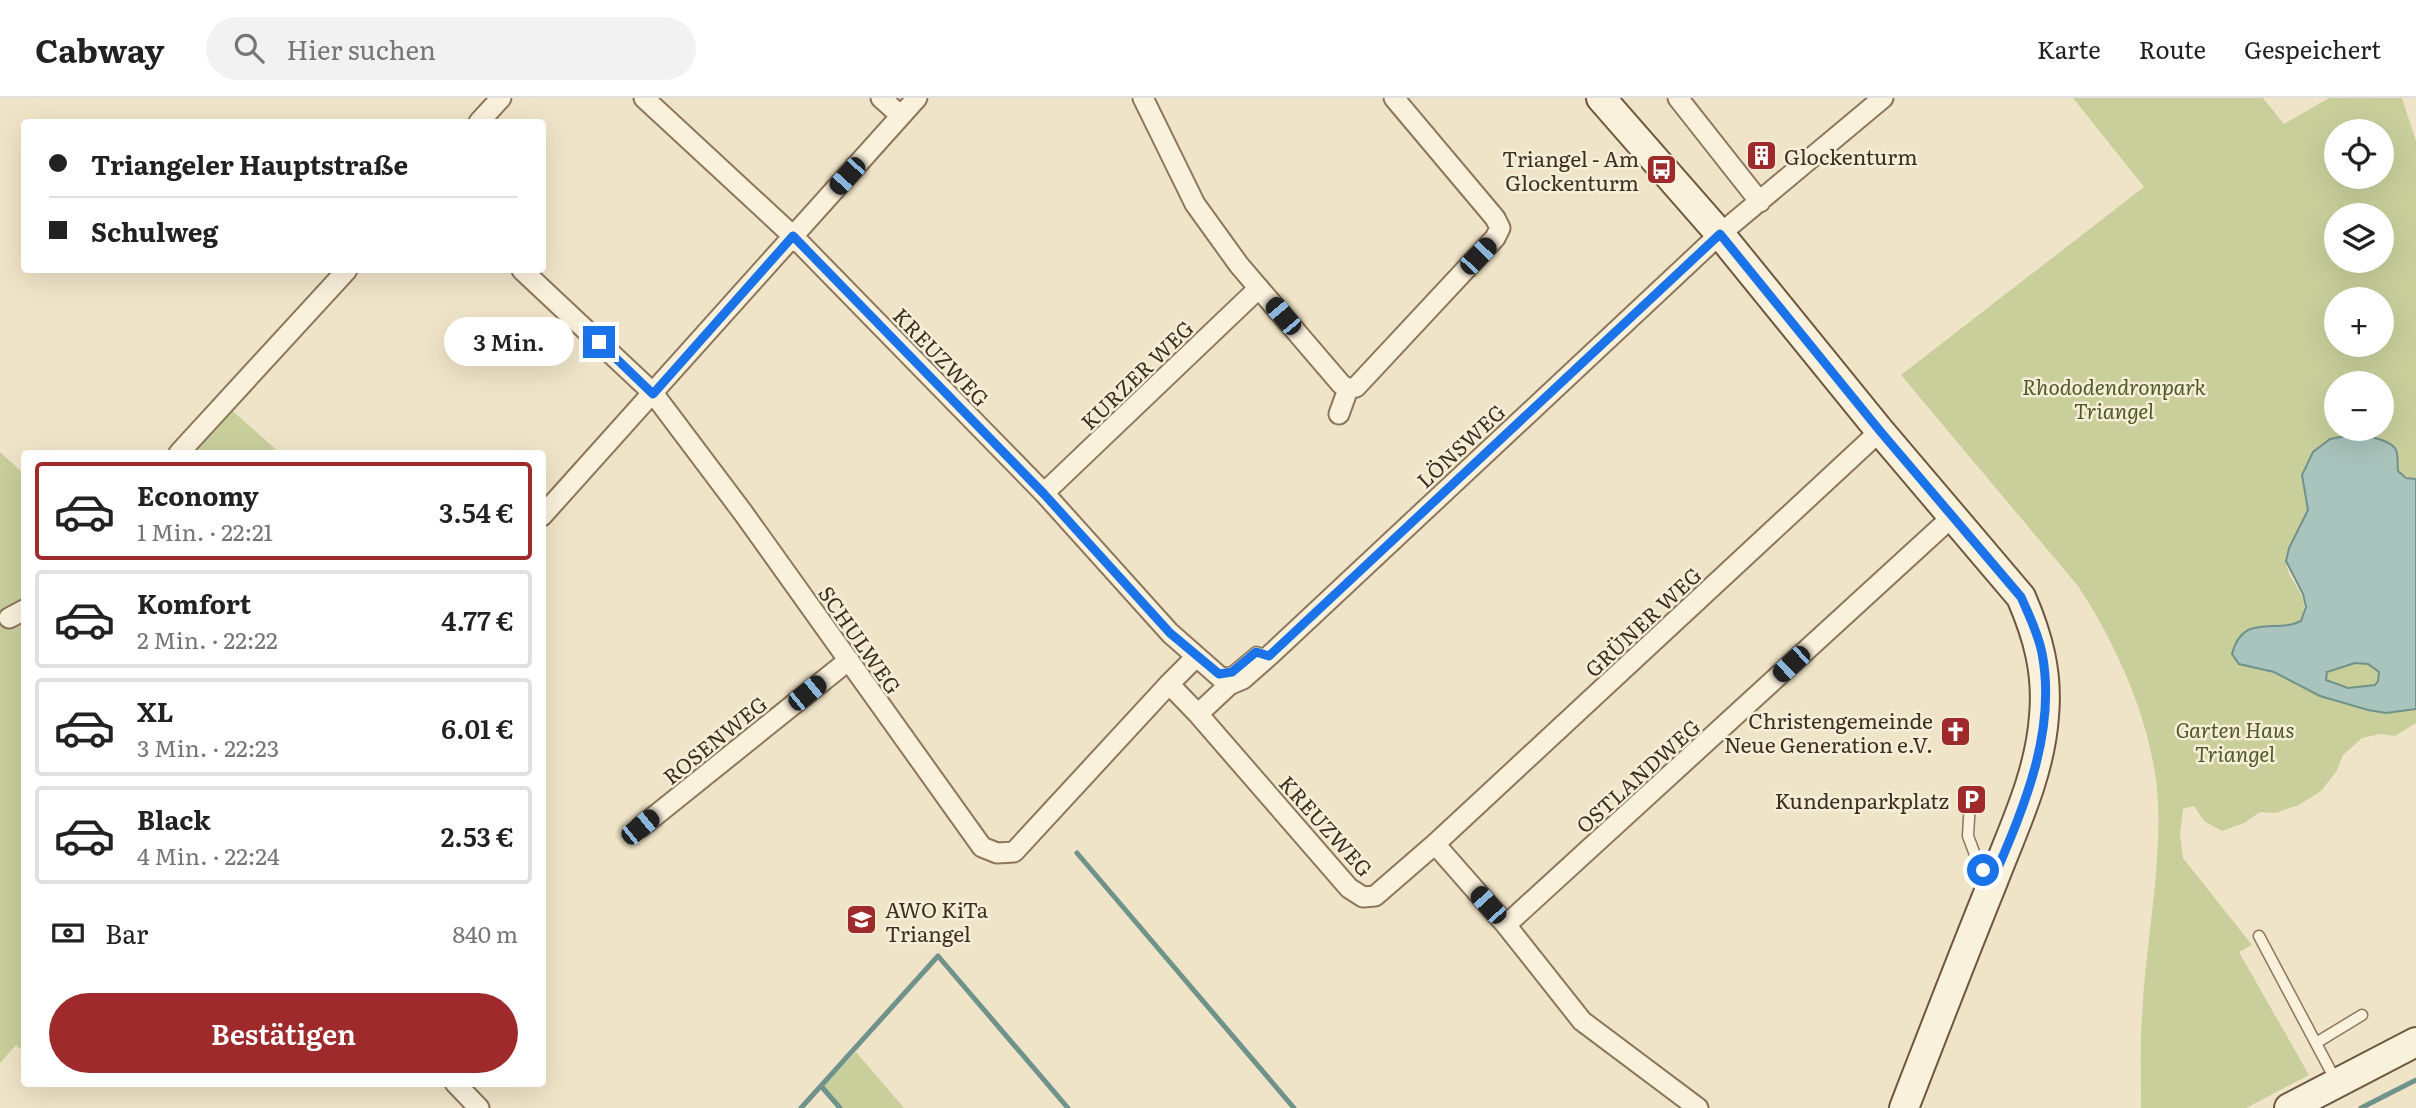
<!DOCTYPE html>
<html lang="de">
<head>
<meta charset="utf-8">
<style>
  :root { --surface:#fff; --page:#f2f2f2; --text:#222; --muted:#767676; --line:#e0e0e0; --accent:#9e2a2b }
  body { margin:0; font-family:Literata,serif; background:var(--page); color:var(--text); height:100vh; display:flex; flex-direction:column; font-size:26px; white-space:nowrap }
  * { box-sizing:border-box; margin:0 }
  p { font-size:23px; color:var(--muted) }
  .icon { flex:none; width:38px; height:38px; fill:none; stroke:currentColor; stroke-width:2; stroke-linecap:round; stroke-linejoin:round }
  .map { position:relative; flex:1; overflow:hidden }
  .panel { position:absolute; left:21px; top:352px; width:525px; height:637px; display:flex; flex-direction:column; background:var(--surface); border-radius:7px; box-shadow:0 7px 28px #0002 }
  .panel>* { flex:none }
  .banner { position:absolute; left:21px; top:21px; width:525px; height:154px; border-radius:7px; box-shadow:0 7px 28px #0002; display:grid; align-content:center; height:154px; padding:0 28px; background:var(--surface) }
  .buttons { position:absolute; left:2324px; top:21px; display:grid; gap:14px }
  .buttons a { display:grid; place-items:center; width:70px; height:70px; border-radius:50%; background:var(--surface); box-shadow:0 7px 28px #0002; font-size:35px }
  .end { position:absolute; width:32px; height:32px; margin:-16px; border:9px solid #1a73e8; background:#fff; box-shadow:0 0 0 4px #fff }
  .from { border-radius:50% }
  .bubble { position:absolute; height:49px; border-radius:24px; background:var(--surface); box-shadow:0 7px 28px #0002; font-size:23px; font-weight:600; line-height:49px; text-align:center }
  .car { position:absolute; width:21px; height:42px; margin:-21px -10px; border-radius:9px; box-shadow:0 0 5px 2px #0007; background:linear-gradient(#222 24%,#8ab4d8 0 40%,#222 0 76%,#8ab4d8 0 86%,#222 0) }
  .banner b { display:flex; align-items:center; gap:24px; height:66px; font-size:26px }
  .banner b+b { border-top:2px solid var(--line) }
  .banner i { width:18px; height:18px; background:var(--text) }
  ul { padding:12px 0 0; list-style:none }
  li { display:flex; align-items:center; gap:21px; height:98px; margin:0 14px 10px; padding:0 14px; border:4px solid var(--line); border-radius:7px }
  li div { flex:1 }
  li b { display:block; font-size:26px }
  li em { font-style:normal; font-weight:600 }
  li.on { border-color:var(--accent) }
  li>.icon { width:63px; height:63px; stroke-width:1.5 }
  .pay { display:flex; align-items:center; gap:18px; height:77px; padding:0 28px; font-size:26px }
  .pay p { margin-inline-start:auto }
  .button { display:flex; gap:14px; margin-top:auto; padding:14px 28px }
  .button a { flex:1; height:80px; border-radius:42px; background:var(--accent); color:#fff; font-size:28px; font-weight:600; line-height:80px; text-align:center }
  header { display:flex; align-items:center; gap:42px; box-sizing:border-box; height:98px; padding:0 35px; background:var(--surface); border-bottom:2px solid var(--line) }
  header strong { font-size:33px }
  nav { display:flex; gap:38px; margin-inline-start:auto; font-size:24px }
  .search { width:490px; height:63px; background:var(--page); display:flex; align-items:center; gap:18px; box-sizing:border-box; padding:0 24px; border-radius:38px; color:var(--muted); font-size:26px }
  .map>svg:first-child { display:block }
  .green { fill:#c9cf9b; fill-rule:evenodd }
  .water { fill:#a9c4bc; stroke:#6f938a; stroke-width:2; fill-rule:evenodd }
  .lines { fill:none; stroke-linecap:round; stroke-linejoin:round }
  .stream { stroke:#6f938a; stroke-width:5 }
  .lane-casing { stroke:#8d765c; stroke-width:13 }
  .street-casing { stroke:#8d765c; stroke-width:23 }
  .secondary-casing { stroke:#6f573f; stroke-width:32 }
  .lane { stroke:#faf1dc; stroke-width:10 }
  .street { stroke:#faf1dc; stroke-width:19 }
  .secondary { stroke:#faf1dc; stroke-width:28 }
  .route { stroke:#1a73e8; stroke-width:9 }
  .labels { text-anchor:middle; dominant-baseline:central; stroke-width:5; stroke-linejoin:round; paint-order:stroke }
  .poi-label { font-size:21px; fill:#3d2e20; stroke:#f7eed8; text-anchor:end }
  .street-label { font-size:21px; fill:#3d2e20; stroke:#f7eed8 }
  .park-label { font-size:21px; font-style:italic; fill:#4d5a26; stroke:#f7eed8 }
</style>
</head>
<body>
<header>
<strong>Cabway</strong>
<div class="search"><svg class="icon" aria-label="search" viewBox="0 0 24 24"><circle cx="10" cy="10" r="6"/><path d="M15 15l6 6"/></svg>Hier suchen</div>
<nav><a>Karte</a><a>Route</a><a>Gespeichert</a></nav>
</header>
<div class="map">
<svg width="2416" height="1010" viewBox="0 0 2416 1010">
  <rect width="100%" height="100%" fill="#f0e4c8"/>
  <!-- green -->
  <path class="green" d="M2073 0H2263L2284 26 2329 0H2402L2416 43V381L2401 377 2381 343C2355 335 2323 333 2309 361 2307 365 2303 371 2302 376 2301 388 2311 401 2308 413 2303 430 2285 445 2286 463 2288 488 2312 493 2301 524L2243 535 2233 549 2243 567C2272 570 2293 585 2319 597 2350 611 2383 616 2416 611V625L2395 638 2380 636 2362 640 2343 657 2336 674 2321 693 2299 707 2275 715 2260 714 2244 725 2222 733 2204 723 2194 708 2183 711 2180 737 2183 760 2252 847 2239 854 2309 977 2246 1010H2141C2141 980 2140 949 2142 919 2145 848 2161 778 2158 706 2155 632 2119 550 2078 488L1901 277 2144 89ZM2336 33H2382V79H2336ZM2336 117H2382V163H2336ZM2336 201H2382V247H2336ZM2336 285H2382V331H2336Z
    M217 299 280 355H169Z
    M0 354 24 376V954L16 947 0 965Z
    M2355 565 2368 566 2379 574 2378 583 2374 587 2348 590 2326 582 2327 574Z
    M856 954 904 1010H842L823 988Z"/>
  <!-- water -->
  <path class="water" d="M2351 337C2363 337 2386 340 2395 350 2399 356 2397 366 2398 373L2406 380 2416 381V611L2386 615 2368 612 2320 598 2274 574 2239 566 2232 556C2243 514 2275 536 2301 523L2306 509 2303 496 2286 463 2289 450 2308 412 2302 377 2313 354 2330 341ZM2355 565 2368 566 2379 574 2378 583 2375 587 2348 590 2326 582 2327 574Z"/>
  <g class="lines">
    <!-- stream -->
    <path class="stream" d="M1077 755 1294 1010
      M821 988 840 1010
      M801 1010 938 858 1068 1010
      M2361 1010 2416 982"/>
    <defs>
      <path id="lane" d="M1219 576 1232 574 1256 554 1268 558
        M1970 703 1968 738 1980 770 1994 779
        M2259 838 2336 983
        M2316 945 2362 917"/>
      <path id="street" d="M644 0 793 138 1044 395 1170 535 1229 587
        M881 0 901 18
        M1143 0 1195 106 1239 167 1341 286 1348 291 1356 289 1495 140 1500 130 1495 120 1394 0
        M1678 0 1760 104
        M479 24 501 0
        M522 172 653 295 744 416 982 749 997 755 1014 754 1169 586
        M1339 316 1348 291
        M179 355 347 172
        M1044 395 1259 190
        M542 418 917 0
        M9 520 24 512
        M1196 559 1169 586 1198 616 1229 587 1243 581 1269 558 1720 136 1883 0
        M1198 616 1349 790 1363 799 1375 798 1435 746 1880 333
        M641 729 849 562
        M1435 746 1506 827 1582 923 1698 1010
        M1506 827 1953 418
        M455 985 479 1010"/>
      <path id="secondary" d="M1601 0 1720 136 1880 333 2021 499C2038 538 2048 575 2044 618 2040 677 2013 731 1992 786 1962 860 1933 935 1904 1010
        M2289 1010 2416 944"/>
    </defs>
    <!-- lane casing -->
    <use href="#lane" class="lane-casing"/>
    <!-- street casing -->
    <use href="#street" class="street-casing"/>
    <!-- secondary casing -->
    <use href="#secondary" class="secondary-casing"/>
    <!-- lane -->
    <use href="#lane" class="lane"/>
    <!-- street -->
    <use href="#street" class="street"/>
    <!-- secondary -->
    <use href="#secondary" class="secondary"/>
  </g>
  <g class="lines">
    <!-- route -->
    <path class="route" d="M599 244 653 296 793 138 1044 396 1170 535 1219 576 1232 574 1256 554 1269 558 1720 136 1880 333 2021 499C2029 517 2038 535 2042 555 2057 633 2024 709 1994 779L1983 772"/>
  </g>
  <!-- icons -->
  <defs>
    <symbol id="building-square" viewBox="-11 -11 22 22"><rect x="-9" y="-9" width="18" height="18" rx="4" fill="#9e2a2b" stroke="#f7eed8"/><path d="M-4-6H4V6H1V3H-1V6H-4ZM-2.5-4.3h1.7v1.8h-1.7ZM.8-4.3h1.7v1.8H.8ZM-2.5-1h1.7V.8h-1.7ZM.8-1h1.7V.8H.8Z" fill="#fff"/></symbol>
    <symbol id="bus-square" viewBox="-11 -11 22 22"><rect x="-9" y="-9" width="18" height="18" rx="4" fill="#9e2a2b" stroke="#f7eed8"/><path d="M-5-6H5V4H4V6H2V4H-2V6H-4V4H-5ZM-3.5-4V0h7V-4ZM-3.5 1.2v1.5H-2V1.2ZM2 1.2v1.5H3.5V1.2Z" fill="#fff"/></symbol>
    <symbol id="church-square" viewBox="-11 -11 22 22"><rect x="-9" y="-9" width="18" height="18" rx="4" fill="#9e2a2b" stroke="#f7eed8"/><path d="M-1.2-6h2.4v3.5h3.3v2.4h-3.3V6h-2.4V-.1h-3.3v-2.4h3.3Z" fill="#fff"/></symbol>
    <symbol id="parking-square" viewBox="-11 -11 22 22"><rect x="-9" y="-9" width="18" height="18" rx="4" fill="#9e2a2b" stroke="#f7eed8"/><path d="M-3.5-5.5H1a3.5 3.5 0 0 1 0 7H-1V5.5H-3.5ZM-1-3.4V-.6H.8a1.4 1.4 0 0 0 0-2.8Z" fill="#fff"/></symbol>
    <symbol id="school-square" viewBox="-11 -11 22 22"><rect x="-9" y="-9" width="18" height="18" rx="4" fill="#9e2a2b" stroke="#f7eed8"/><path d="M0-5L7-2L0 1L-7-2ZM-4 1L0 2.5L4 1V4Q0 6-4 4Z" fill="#fff"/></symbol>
  </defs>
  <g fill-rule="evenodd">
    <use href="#building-square" x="1744" y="40" width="35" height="35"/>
    <use href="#bus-square" x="1644" y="54" width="35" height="35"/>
    <use href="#church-square" x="1938" y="616" width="35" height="35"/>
    <use href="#parking-square" x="1954" y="684" width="35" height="35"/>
    <use href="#school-square" x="844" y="804" width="35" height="35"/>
  </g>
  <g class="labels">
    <!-- poi labels -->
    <g class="poi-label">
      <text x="1784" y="57" text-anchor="start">Glockenturm</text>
      <text x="1639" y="59">Triangel - Am<tspan x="1639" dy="24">Glockenturm</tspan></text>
      <text x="1933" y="621">Christengemeinde<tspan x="1933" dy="24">Neue Generation e.V.</tspan></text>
      <text x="1949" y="701">Kundenparkplatz</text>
      <text x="885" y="810" text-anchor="start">AWO KiTa<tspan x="885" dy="24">Triangel</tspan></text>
    </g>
    <!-- street labels -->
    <g class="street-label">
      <text transform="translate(942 258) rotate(46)">KREUZWEG</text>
      <text transform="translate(1136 276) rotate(-44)">KURZER WEG</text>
      <text transform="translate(1460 347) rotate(-43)">LÖNSWEG</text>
      <text transform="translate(1642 523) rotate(-43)">GRÜNER WEG</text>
      <text transform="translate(861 541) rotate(55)">SCHULWEG</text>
      <text transform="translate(714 641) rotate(-39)">ROSENWEG</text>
      <text transform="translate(1637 677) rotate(-42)">OSTLANDWEG</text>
      <text transform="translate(1327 727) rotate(48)">KREUZWEG</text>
    </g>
    <!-- park labels -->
    <g class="park-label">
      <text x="2114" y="287">Rhododendronpark<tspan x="2114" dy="24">Triangel</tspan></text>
      <text x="2235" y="630">Garten Haus<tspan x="2235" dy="24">Triangel</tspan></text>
    </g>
  </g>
</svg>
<div class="buttons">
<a><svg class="icon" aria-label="locate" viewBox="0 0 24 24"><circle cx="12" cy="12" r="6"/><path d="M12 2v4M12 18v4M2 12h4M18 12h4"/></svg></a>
<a><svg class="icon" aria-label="layers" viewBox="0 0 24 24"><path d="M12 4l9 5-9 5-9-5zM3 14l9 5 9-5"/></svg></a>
<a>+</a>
<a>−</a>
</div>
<i class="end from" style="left:1983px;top:772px"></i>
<i class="end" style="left:599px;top:244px"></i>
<div class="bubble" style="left:444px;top:219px;width:130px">3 Min.</div>
<i class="car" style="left:847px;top:78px;rotate:222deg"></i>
<i class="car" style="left:1478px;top:158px;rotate:44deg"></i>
<i class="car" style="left:1283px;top:218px;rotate:320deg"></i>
<i class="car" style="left:1791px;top:566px;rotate:227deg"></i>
<i class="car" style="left:807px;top:595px;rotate:51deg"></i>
<i class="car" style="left:640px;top:729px;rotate:51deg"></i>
<i class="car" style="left:1488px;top:807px;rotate:318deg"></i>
<div class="banner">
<b><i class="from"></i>Triangeler Hauptstraße</b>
<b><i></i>Schulweg</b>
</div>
<section class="panel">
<ul>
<li class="on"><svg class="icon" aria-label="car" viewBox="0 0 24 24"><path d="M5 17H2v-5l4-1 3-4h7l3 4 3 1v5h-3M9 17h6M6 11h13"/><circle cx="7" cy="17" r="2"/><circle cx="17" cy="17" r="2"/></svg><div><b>Economy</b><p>1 Min. · 22:21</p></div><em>3.54 €</em></li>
<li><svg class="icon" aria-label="car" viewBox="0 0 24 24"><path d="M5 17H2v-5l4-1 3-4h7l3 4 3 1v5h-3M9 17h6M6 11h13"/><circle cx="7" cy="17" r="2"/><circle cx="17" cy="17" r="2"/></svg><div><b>Komfort</b><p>2 Min. · 22:22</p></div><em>4.77 €</em></li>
<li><svg class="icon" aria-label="car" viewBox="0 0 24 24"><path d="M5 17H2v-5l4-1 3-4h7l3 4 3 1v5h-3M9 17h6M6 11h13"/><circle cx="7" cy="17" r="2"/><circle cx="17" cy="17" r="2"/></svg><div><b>XL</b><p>3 Min. · 22:23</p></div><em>6.01 €</em></li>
<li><svg class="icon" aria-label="car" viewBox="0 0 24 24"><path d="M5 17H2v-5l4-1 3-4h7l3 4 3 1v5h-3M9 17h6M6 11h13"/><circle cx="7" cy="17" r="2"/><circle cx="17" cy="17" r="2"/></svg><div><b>Black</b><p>4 Min. · 22:24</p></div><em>2.53 €</em></li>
</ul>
<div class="pay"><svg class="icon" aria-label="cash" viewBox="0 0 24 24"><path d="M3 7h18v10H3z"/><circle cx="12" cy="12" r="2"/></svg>Bar<p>840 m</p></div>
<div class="button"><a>Bestätigen</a></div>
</section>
</div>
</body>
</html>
